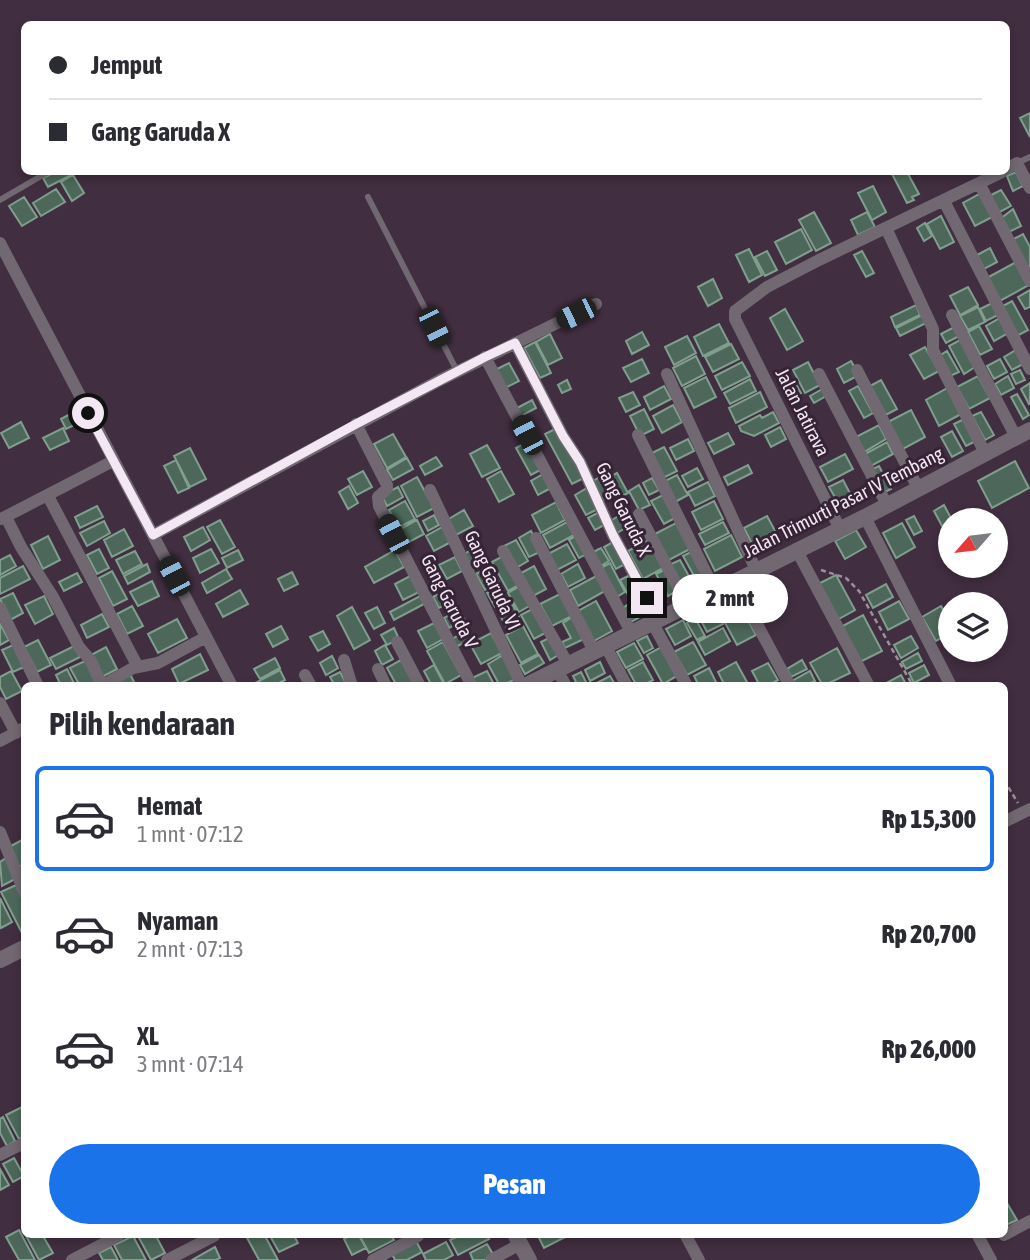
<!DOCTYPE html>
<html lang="id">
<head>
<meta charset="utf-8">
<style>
  :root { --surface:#fff; --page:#f2f2f3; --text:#2b2b33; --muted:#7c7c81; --line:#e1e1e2; --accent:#1a73e8 }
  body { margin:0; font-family:"Asap Condensed",sans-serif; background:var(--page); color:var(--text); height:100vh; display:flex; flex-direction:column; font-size:26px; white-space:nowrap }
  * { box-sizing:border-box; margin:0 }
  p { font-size:23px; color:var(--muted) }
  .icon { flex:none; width:38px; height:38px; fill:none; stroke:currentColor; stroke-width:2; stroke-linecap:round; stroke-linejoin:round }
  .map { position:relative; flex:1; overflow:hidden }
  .panel { position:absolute; left:21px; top:682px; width:987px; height:556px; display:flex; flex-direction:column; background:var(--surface); border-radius:10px; box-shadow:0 4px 10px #0003 }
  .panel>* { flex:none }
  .banner { position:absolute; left:21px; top:21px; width:989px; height:154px; border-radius:10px; box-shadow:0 4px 10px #0003; display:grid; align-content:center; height:154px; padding:0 28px; background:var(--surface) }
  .needle { width:46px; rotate:242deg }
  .controls { position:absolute; left:938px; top:508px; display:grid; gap:14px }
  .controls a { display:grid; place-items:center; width:70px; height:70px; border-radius:50%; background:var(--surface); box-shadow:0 4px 10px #0003; font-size:35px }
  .end { position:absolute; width:32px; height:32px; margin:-16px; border:9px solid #f3e7f3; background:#111; box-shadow:0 0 0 4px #111 }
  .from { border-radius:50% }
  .bubble { position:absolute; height:49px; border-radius:24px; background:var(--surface); box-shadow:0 4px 10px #0003; font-size:23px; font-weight:800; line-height:49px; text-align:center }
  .car { position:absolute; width:21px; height:42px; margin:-21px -10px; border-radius:9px; box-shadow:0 0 5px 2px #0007; background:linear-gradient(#222 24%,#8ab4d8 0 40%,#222 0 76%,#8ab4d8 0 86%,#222 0) }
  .banner b { display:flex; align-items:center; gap:24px; height:66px; font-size:26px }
  .banner b+b { border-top:2px solid var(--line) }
  .banner i { width:18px; height:18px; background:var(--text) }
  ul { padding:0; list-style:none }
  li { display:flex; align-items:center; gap:21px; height:105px; margin:0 14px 10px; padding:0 14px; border:4px solid transparent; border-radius:10px }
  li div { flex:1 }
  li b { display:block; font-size:26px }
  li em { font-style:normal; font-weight:800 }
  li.active { border-color:var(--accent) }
  li>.icon { width:63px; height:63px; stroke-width:1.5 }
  h2 { padding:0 28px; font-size:32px; line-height:84px }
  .primary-button { display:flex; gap:14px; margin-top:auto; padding:14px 28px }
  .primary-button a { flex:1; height:80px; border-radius:42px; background:var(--accent); color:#fff; font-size:28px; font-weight:800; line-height:80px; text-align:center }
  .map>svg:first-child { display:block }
  .building { fill:#4d685a; stroke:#809e8e; stroke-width:2 }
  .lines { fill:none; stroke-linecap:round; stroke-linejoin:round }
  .path { stroke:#9f8f9e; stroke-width:2.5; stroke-dasharray:5 3.5; stroke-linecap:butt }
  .service { stroke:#716871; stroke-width:6 }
  .minor { stroke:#716871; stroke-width:12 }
  .tertiary { stroke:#716871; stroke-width:16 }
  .route { stroke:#f3e7f3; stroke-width:9 }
  .labels { text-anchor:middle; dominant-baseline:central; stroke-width:6; stroke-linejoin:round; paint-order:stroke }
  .street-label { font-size:19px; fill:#f3e7f3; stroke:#362436 }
</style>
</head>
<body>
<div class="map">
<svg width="1030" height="1260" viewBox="0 0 1030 1260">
  <rect width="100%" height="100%" fill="#412e40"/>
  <!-- building -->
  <path class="building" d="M1030 113V137L1020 118Z
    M55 172H77L48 187 43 178Z
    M891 172H907L919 194 912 197 914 200 907 203Z
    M1016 172 1023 186 1013 191 1007 176Z
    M73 175 84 193 72 201 61 182Z
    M873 186 886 212 872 220 858 193Z
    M56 189 65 202 41 216 33 203Z
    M1001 190 1011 206 998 213 989 196Z
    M981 193 994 216 975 226 963 203Z
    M24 197 37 217 22 226 9 206Z
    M1013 209 1021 226 1007 233 1000 219Z
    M814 212 831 243 816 251 799 220Z
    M867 212 875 227 858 235 851 220Z
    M941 216 954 242 940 249 927 224Z
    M925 223 932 236 924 241 917 228Z
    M801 229 812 250 786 264 775 242Z
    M1023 234 1030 247V266L1027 268 1012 240Z
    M990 248 997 262 984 269 977 255Z
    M749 249 762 275 749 282 736 255Z
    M767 251 777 270 765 276 755 257Z
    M862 251 874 273 866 277 854 255Z
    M1016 262 1029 285 998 302 985 279Z
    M713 279 722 298 708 306 698 287Z
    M968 287 978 305 960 315 950 296Z
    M1030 290V307L1025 309 1018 297Z
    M1012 301 1028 330 1017 336 1001 307Z
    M994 302 1000 314 986 321 980 309Z
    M916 305 920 315 895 327 891 317Z
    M978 307 985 322 968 330 960 316Z
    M785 309 803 341 787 350 770 318Z
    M922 315 926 323 900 336 896 328Z
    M1000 318 1008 333 994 341 986 326Z
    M719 324 729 343 703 356 694 337Z
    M956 326 961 335 946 343 941 334Z
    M979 326 992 349 980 355 968 332Z
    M642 332 649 345 632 354 626 341Z
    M550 334 562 358 548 365 536 342Z
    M687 336 696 353 674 365 665 347Z
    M960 340 975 367 964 374 949 346Z
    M535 342 551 373 540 378 524 348Z
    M731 344 739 359 713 372 705 357Z
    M925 347 939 371 924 379 910 355Z
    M1016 350 1023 364 1012 370 1004 357Z
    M947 351 959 372 950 376 939 356Z
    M696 356 705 374 682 386 673 368Z
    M642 359 649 373 631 382 623 368Z
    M1000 359 1007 372 994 379 987 366Z
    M851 361 859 375 844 383 837 369Z
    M742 362 750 376 722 390 715 376Z
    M808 362 820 385 805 393 793 370Z
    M509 363 519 381 505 388 495 370Z
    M1020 370 1025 380 1016 384 1011 374Z
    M978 376 990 398 969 409 957 387Z
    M1008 376 1014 388 1001 395 995 384Z
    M706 377 716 397 694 408 684 388Z
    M750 379 756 391 730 404 724 393Z
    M567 380 571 389 562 393 558 385Z
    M881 380 897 409 886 415 870 386Z
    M1030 383V403L1029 404 1021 389Z
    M664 386 671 399 650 410 644 397Z
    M797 386 801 393 788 400 784 393Z
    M858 386 873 413 864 418 849 391Z
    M949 387 963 413 939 426 926 400Z
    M824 388 828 395 814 403 810 396Z
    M633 392 640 405 626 412 619 398Z
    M760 392 767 407 736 423 729 408Z
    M1017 394 1029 415 1023 419 1011 397Z
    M532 400 536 408 521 416 517 408Z
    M673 405 682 422 662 433 653 416Z
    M644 409 654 429 640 436 630 416Z
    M911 410 925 437 903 449 888 422Z
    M76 411 81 422 66 429 61 419Z
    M773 412 779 423 754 436 741 431 739 426 760 415 762 418Z
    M981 412 994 435 985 440 972 416Z
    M964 419 976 441 966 446 954 424Z
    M21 422 29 438 9 448 1 433Z
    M879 425 886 439 864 452 856 437Z
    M780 427 786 439 771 447 765 435Z
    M63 428 69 441 50 450 43 438Z
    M557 428 584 478 572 484 545 434Z
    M952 431 963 451 952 457 941 437Z
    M728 433 734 444 714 454 708 443Z
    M393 434 406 457 387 468 374 444Z
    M688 439 694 451 676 460 670 448Z
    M529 441 544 468 531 475 516 448Z
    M887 442 893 454 871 466 865 454Z
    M487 445 500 468 482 477 470 454Z
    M664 447 677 471 663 478 650 454Z
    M190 448 206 479 190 487 174 456Z
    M845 454 853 469 828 482 820 467Z
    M436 457 442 466 425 475 420 466Z
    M407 458 413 469 393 480 387 470Z
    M176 460 189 488 178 493 164 466Z
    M1015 461 1029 488 992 508 978 481Z
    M748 465 752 473 728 485 724 477Z
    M879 466 891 489 883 493 871 470Z
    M697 468 703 479 688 487 682 476Z
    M363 471 372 487 357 495 348 479Z
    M501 471 514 494 499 502 487 479Z
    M617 473 628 493 617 499 607 479Z
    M543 474 551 488 538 495 531 481Z
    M677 475 688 495 675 502 665 481Z
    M602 476 613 495 603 500 593 481Z
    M417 477 434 508 417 517 401 486Z
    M652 478 659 490 649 495 643 483Z
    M843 480 854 501 841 508 829 487Z
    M708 482 715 496 695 506 688 492Z
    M639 485 650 505 639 510 629 491Z
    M349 486 358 503 348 509 339 492Z
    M398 487 403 497 387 506 382 496Z
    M587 488 598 509 586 515 575 495Z
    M663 495 675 518 664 524 651 501Z
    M405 501 415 519 398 528 389 510Z
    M714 501 723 519 701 530 692 512Z
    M556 502 565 520 541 533 532 515Z
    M944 505 952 520H950V536L948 537 934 511Z
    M97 506 103 517 80 528 75 517Z
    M464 510 473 526 456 535 447 520Z
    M599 512 606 524 595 530 588 518Z
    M624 513 631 525 617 533 610 521Z
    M434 515 439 525 428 531 423 521Z
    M767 516 779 538 755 550 744 528Z
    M914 516 922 531 914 535 906 520Z
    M220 520 235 547 222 554 207 527Z
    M417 520 424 534 409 542 401 529Z
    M104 521 110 533 87 546 80 533Z
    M567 522 574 535 550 548 543 535Z
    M723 522 729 533 705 545 699 534Z
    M676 523 690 549 667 561 653 535Z
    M902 523 915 547 896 558 883 533Z
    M203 527 210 540 191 551 184 537Z
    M442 527 451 542 434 551 426 536Z
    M124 529 133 546 112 557 104 540Z
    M856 530 866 547 845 559 835 541Z
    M531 531 542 551 529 557 519 538Z
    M578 535 588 553 579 558 569 540Z
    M731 535 742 557 715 571 704 549Z
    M48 536 60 560 43 569 31 545Z
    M650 539 665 567 643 579 628 551Z
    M516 540 528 561 516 568 504 546Z
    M615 541 627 563 616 569 604 547Z
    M567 544 576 560 557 570 548 554Z
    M480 545 485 556 470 564 464 554Z
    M601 548 609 561 599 567 591 553Z
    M99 549 109 568 97 574 87 555Z
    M211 549 219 563 200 573 193 558Z
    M238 550 243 560 227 568 222 558Z
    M395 550 404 567 374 583 365 567Z
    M135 551 142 564 123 574 116 560Z
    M693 551 709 580 699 585 683 556Z
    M10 555 16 566 0 575V560Z
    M503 556 519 585 508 591 492 562Z
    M455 557 462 571 447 579 439 565Z
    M680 560 695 587 684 593 669 565Z
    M610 563 625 592 615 598 599 569Z
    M147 564 150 572 128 584 124 576Z
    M578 564 585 578 568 587 561 574Z
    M23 566 30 579 0 594V578Z
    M491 566 499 582 485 590 476 574Z
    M534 566 546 589 533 596 521 573Z
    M226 569 232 579 207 593 202 583Z
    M666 569 678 590 668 596 656 574Z
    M112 571 127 599 113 606 99 578Z
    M292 572 298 584 284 591 278 579Z
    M77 573 82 582 64 591 59 582Z
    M598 575 607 590 578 606 570 590Z
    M630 575 650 611 640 617 620 580Z
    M836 575 855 610 837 620 818 584Z
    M410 576 419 592 403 600 395 584Z
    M152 581 159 596 138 606 130 592Z
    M656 581 666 601 657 605 647 586Z
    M886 584 893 597 873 608 866 595Z
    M500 586 507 600 495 607 487 593Z
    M520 586 531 605 519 612 508 593Z
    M762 586 778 615 762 623 746 595Z
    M448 589 454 600 439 608 433 597Z
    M240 590 248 604 223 617 216 604Z
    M13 593 23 613 10 620 0 599Z
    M560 594 572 616 552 626 540 604Z
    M44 596 53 614 35 624 25 605Z
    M420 596 424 604 394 620 390 612Z
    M736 598 756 635 737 645 717 608Z
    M596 601 612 631 594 641 578 611Z
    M899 601 909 619 888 630 879 612Z
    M630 603 638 618 631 622 623 608Z
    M513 605 521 621 507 629 499 613Z
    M713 605 723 624 707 632 697 613Z
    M132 606 143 626 127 634 117 614Z
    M941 606 950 622V633L936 641 922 617Z
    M352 607 370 640 354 649 337 616Z
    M377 607 385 623 374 629 365 613Z
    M534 608 547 632 534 639 521 615Z
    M459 610 465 620 449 628 444 618Z
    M102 614 109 627 87 638 81 625Z
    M863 615 882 651 860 662 841 627Z
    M574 616 586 638 565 648 562 642 571 638 563 623Z
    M695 618 705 636 697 640 687 623Z
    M177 619 187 638 158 653 148 634Z
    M683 620 691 636 675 645 666 629Z
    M434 623 443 639 427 648 418 631Z
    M0 624 9 640 0 645Z
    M281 626 288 639 273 647 266 634Z
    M523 626 538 654 521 663 506 635Z
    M394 628 399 639 387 645 381 635Z
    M723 628 730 641 705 655 698 642Z
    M468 630 473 638 456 647 452 639Z
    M323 631 330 644 318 651 310 637Z
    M491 633 502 653 481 664 470 644Z
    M647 636 653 648 644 653 637 641Z
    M911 636 918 648 901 658 894 645Z
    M551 637 560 654 550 660 541 642Z
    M38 640 51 665 37 672 24 647Z
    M443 642 461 675 445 684 427 651Z
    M693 642 706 665 687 675 674 652Z
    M634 643 643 659 626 668 617 652Z
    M13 645 24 667 13 672 2 650Z
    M385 645 393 659 382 665 375 651Z
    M665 645 680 674 663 684 647 655Z
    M74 646 80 657 56 669 50 658Z
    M106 647 117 669 102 677 91 655Z
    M837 648 850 673 823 686 810 663Z
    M918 653 922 661 906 669 902 662Z
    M200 654 208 670 179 684 172 669Z
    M503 655 516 679 500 686 488 664Z
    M539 655 544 663 525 674 520 665Z
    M332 656 338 668 326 675 320 663Z
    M275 658 280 668 260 679 254 669Z
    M87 660 97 681 87 686H80L70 668Z
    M401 660 415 686H397L387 668Z
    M802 660 807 669 791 677 787 669Z
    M600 662 605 673 590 681 585 670Z
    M643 662 653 680 642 686H637L628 670Z
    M736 662 747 682 739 686H725L718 672Z
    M768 663 778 680 767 686H760L752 671Z
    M434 665 443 682 436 686H432L424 671Z
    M924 665 929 675 914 683 909 673Z
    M709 668 716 682 709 686H699L694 676Z
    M67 669 74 683 61 686 56 675Z
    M280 670 285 680 273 686H257L255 683Z
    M11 671 22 691 6 699 0 687V677Z
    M487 671 495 686H476L472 678Z
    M810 671 815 681 805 686H794L792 681Z
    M340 672 347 685 335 686 330 677Z
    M581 672 588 686H578L573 676Z
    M130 674 136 686H116L114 681Z
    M901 675 907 686H881Z
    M610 676 616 686H591Z
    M24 839V864L19 867 9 847Z
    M6 858 17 878 2 886 0 862Z
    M16 885 24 901V929L21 931 1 892Z
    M0 898 12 922 1 928 0 925Z
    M24 1106V1136L19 1139 6 1115Z
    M3 1117 15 1141 7 1146 0 1133V1119Z
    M14 1158 24 1176 13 1182 3 1164Z
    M0 1169 9 1185 0 1190Z
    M1004 1198 1017 1220 1004 1226Z
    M19 1230 35 1260H19L6 1237Z
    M26 1236H43L53 1253 39 1260Z
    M133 1236 146 1260H122L114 1245Z
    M138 1236H156L165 1253 151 1260Z
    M246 1236H265L278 1260H259Z
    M270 1236H294L298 1243 279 1252Z
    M350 1236H359L366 1248 352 1255 344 1239Z
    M360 1236H391L394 1240 369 1253Z
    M459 1236H487L489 1239 458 1255 450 1240Z
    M538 1236H567L544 1248Z
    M416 1241 422 1252 407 1260H395L392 1254Z
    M446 1242 453 1255 444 1260H426L423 1254Z
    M487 1244 494 1256 487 1260H473L470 1253Z
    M111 1247 118 1260H103L99 1253Z
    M215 1247 220 1258 216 1260H192Z"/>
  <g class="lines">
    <!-- path -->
    <path class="path" d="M821 570 846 578 859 591 913 686
      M1004 780 1018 803"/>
    <!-- service -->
    <path class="service" d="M1017 163 1030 157
      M368 197 457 371
      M0 200 48 172"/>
    <!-- minor -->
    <path class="minor" d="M1006 169 1017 163 1030 188
      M979 183 1030 281
      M944 201 1030 369
      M886 228 933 329V350L985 453
      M0 243 232 686
      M952 315 1016 437
      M515 343 563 436 580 462 613 535 658 619
      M485 357 631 632
      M857 370 918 488
      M667 374 756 570
      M819 374 887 505
      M356 424 387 485V489L378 497 379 506 472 686
      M638 435 715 591
      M430 490 522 686
      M48 496 138 667
      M639 514 687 604
      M6 517 21 547 53 597 79 647 91 661 102 686
      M865 517 951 686
      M1 519 113 461
      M840 529 735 319V311L767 287 819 260 1002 172
      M153 535 440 380 596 304
      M536 538 594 651
      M796 549 869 686
      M503 551 568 664
      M734 581 790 686
      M0 608 38 686
      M652 622 687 686
      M397 642 420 686
      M605 645 627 686
      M344 660 352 686
      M378 669 386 686
      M557 670 566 686
      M305 675 311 686
      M102 686 133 668 158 663 206 637
      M0 703 16 733
      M0 741 24 728
      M1004 822 1030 809
      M0 832 24 891
      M0 1155 24 1143
      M1004 1235 1030 1221
      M686 1236 699 1260
      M978 1236 991 1260
      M72 1260 118 1236
      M167 1260 214 1236
      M373 1260 418 1236
      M491 1260 520 1244"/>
    <!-- tertiary -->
    <path class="tertiary" d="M525 686 865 517 1030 430
      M0 960 24 948
      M516 1236 529 1260"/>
  </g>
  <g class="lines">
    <!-- route -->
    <path class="route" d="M88 413 153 535 356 424 485 357 515 343 563 436 580 462 613 535 647 598"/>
  </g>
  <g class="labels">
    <!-- street labels -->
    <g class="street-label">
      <text transform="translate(803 412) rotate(63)">Jalan Jatirava</text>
      <text transform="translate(843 502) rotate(-27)">Jalan Trimurti Pasar IV Tembang</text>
      <text transform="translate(624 509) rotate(64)">Gang Garuda X</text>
      <text transform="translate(493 580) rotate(65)">Gang Garuda VI</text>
      <text transform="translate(450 601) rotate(63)">Gang Garuda V</text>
    </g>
  </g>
</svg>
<div class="controls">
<a><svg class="needle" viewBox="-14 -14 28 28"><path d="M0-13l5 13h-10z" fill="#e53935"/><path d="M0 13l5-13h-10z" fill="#7c7c81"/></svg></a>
<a><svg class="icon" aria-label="layers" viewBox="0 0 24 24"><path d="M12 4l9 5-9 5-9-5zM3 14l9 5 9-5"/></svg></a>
</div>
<i class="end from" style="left:88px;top:413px"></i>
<i class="end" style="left:647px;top:598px"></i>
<div class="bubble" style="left:672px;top:574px;width:116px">2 mnt</div>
<i class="car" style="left:576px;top:314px;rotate:244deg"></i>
<i class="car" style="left:434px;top:327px;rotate:154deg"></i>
<i class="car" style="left:527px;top:435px;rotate:332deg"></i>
<i class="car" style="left:393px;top:534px;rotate:332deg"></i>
<i class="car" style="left:174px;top:576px;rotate:332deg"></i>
<div class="banner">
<b><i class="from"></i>Jemput</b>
<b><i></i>Gang Garuda X</b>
</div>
<section class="panel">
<h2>Pilih kendaraan</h2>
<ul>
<li class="active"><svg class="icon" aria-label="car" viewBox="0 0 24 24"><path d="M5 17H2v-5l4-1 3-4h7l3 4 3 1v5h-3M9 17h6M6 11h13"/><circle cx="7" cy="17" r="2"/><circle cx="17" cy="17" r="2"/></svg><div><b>Hemat</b><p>1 mnt · 07:12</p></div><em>Rp 15,300</em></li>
<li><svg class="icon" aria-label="car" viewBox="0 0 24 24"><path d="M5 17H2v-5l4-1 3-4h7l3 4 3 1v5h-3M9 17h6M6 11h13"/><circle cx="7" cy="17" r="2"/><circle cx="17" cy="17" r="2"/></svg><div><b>Nyaman</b><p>2 mnt · 07:13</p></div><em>Rp 20,700</em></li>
<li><svg class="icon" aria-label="car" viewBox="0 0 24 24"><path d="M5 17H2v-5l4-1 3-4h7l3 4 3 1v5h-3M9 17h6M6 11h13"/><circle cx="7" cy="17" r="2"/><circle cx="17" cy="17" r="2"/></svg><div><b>XL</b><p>3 mnt · 07:14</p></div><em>Rp 26,000</em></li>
</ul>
<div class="primary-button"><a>Pesan</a></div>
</section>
</div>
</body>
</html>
